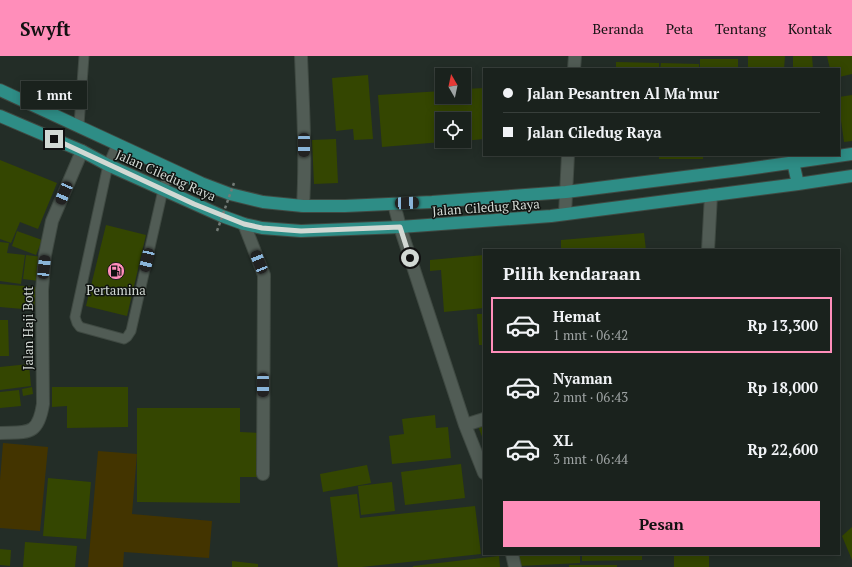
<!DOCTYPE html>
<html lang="id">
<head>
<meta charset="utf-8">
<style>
  :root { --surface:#1a221d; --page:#272f2a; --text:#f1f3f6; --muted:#9fa4a4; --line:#383f3b; --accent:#ff8eba }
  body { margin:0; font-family:"PT Serif",serif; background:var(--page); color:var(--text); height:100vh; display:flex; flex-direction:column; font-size:15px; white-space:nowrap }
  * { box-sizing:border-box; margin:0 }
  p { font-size:13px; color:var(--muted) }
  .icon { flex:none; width:22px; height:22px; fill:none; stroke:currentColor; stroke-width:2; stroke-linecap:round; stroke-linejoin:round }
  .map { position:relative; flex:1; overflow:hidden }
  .side { position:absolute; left:483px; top:193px; width:357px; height:306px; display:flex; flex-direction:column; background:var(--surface); border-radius:0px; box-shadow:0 2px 10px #0003,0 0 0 1px var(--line) }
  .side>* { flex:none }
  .hud { position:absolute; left:483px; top:12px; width:357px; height:88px; border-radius:0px; box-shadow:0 2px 10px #0003,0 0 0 1px var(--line); display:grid; align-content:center; height:88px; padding:0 20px; background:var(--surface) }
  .needle { width:26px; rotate:351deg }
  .controls { position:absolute; left:435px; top:12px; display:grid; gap:8px }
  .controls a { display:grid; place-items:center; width:36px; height:36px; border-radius:0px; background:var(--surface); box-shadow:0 2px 10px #0003,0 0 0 1px var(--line); font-size:20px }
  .end { position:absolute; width:18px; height:18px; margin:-9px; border:5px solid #d2d9d4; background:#111; box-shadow:0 0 0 2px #111 }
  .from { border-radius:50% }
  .bubble { position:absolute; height:28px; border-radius:0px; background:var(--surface); box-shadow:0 2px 10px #0003,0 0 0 1px var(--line); font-size:13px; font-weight:600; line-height:28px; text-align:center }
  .car { position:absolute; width:12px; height:24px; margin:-12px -6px; border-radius:5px; box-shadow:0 0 3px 1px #0007; background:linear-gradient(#222 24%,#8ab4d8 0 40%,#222 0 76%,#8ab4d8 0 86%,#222 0) }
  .hud b { display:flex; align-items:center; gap:14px; height:38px; font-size:15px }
  .hud b+b { border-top:1px solid var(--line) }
  .hud i { width:10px; height:10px; background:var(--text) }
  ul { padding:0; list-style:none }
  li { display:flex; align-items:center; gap:12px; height:56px; margin:0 8px 6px; padding:0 12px; border:2px solid transparent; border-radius:0px }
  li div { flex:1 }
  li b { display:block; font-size:15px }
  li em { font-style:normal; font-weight:600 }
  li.selected { border-color:var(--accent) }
  li>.icon { width:36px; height:36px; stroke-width:1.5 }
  h2 { padding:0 20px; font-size:18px; line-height:48px }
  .action { display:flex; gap:8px; margin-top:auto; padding:8px 20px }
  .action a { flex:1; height:46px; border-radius:0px; background:var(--accent); color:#111; font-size:16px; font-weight:600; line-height:46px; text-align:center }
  header { display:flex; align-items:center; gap:24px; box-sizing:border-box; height:56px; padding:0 20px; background:var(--accent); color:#111 }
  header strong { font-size:19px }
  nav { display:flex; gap:22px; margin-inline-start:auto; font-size:14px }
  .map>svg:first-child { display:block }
  .green { fill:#433400 }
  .building { fill:#344601 }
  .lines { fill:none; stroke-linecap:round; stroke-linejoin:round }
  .lane-casing { stroke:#3f4942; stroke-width:11 }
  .street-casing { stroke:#3f4942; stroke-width:14 }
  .secondary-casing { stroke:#3f4942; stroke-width:14 }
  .primary-casing { stroke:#3f4942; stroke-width:14 }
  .lane { stroke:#515c55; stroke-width:9 }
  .street { stroke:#515c55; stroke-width:12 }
  .secondary { stroke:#515c55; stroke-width:12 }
  .primary { stroke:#2e8d86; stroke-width:12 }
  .path-bridge { stroke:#737b76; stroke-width:2.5; stroke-dasharray:3 3; stroke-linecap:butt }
  .route { stroke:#d2d9d4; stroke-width:5 }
  .labels { text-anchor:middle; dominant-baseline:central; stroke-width:3; stroke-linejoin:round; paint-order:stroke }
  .street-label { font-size:13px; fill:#d2d9d4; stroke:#101411 }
  .poi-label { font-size:13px; fill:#d2d9d4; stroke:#101411 }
</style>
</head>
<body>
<header>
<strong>Swyft</strong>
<nav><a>Beranda</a><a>Peta</a><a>Tentang</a><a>Kontak</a></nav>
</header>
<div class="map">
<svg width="852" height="511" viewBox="0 0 852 511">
  <rect width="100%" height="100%" fill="#232d27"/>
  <!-- green -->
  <path class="green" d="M3 387 48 391 40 475 0 472V424Z
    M98 395 137 398 132 458 212 465 209 502 124 496 123 511H88Z"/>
  <!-- building -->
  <path class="building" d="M748 0H785L784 13H748Z
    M793 0H812L813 13H793Z
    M827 0H852V18L839 21V13H830Z
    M700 3H738V13H700Z
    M616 6 659 7V13H616Z
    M661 7 699 8V13H660Z
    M368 19 373 83 354 84 353 73 336 75 332 22Z
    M484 32V83L464 85V63H442V86L382 91 378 39 442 35V41H464V33Z
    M852 39V85L844 86 839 50V41Z
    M336 83 338 127 314 128 312 84Z
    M659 99H703V103H659Z
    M0 104 57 127 38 173 20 166 11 187 0 183Z
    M106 169 146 179 127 260 86 250Z
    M17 175 42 184 36 199 12 190Z
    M644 177 646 194H547V193L561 192V184Z
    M0 186 9 187 7 197 25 199 21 228 0 225Z
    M26 199 43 201 39 225 23 223Z
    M484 199V252L444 256 441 214 430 215V204Z
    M0 228 36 231 34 254 0 251Z
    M477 258H484V289H479Z
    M0 264H8L9 300H0Z
    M29 308 31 330 0 334V311Z
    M32 331 33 338 23 340 22 333Z
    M52 331H128V371L67 372V350L52 351Z
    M19 334 21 350 0 352V336Z
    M137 352H240V376L260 377V421H240V447L137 446Z
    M435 359 436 372 448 371 451 402 392 408 389 380 404 378 402 363Z
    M484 368V386L478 370Z
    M461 408 465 442 405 449 401 416Z
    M367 409 371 427 323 436 320 418Z
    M48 422 91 426 86 483 43 480Z
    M392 426 395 455 361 459 358 430Z
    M357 438 360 462 475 450 481 498 362 511H338L330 441Z
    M852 471V504L842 480Z
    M25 486 77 490 75 511H23Z
    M0 493 11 494 10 510 0 509Z
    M518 498H580V507L519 510Z
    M582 498H642V504L582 505Z
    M674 498H709V511H674Z
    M499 500 500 511H413V510Z
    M232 505 258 508V511H232Z
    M569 509H617V511H569Z"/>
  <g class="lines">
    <defs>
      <path id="lane" d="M79 69 84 0
        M117 88 108 109 75 261 77 267 80 271 124 283 127 281 131 275 163 134 170 113"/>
      <path id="street" d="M301 0C303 50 306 100 303 150
        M394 148 400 171 465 369 484 417
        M244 168 264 219 263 418
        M708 194 711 139
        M465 369 484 363
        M0 377C28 376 38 380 43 348L42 234 45 199 52 165 82 95
        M512 498 515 511"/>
      <path id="secondary" d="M574 13 575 0
        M565 158 568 99"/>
      <path id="primary" d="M0 34 201 127 230 138 263 146 303 150H345L432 146 566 136 740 114 852 98
        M0 60 82 95 108 109 222 160 244 168 262 172 301 175 400 171 551 160 798 128 852 120
        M793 106 798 128"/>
    </defs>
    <!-- lane casing -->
    <use href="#lane" class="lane-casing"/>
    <!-- street casing -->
    <use href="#street" class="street-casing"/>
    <!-- secondary casing -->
    <use href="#secondary" class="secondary-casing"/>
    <!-- primary casing -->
    <use href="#primary" class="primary-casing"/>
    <!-- lane -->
    <use href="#lane" class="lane"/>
    <!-- street -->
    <use href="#street" class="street"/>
    <!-- secondary -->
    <use href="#secondary" class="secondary"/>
    <!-- primary -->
    <use href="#primary" class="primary"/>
    <!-- path-bridge -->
    <path class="path-bridge" d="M217 175 234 127"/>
  </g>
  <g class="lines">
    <!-- route -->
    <path class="route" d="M54 83 194 148 244 168 262 172 301 175 400 171 410 202"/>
  </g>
  <!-- icons -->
  <defs>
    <symbol id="fuel-disc" viewBox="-11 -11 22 22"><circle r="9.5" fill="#ff8eba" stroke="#101411"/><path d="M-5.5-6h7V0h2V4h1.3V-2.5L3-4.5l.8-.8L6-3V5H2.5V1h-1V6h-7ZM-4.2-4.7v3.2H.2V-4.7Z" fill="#111"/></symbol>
  </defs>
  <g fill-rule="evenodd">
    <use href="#fuel-disc" x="106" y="205" width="20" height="20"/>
  </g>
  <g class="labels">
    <!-- street labels -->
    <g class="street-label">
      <text transform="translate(166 119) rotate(24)">Jalan Ciledug Raya</text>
      <text transform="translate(486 151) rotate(-4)">Jalan Ciledug Raya</text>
      <text transform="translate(28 272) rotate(-90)">Jalan Haji Bott</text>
    </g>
    <!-- poi labels -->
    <g class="poi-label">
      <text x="116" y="234">Pertamina</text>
    </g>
  </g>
</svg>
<div class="controls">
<a><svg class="needle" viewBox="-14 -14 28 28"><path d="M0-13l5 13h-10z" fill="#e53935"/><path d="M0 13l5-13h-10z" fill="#9fa4a4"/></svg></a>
<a><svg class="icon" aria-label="locate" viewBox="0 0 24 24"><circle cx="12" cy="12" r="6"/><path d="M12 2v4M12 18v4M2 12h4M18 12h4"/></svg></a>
</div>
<i class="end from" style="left:410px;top:202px"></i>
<i class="end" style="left:54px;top:83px"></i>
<div class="bubble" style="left:21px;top:25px;width:66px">1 mnt</div>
<i class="car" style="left:304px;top:89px;rotate:180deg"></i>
<i class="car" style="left:64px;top:137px;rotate:203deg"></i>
<i class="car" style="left:407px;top:147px;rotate:88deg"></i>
<i class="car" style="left:147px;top:204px;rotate:193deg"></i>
<i class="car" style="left:259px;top:206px;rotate:338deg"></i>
<i class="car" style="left:44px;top:211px;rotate:6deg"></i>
<i class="car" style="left:263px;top:329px;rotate:180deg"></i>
<div class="hud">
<b><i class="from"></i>Jalan Pesantren Al Ma'mur</b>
<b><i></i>Jalan Ciledug Raya</b>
</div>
<section class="side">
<h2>Pilih kendaraan</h2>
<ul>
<li class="selected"><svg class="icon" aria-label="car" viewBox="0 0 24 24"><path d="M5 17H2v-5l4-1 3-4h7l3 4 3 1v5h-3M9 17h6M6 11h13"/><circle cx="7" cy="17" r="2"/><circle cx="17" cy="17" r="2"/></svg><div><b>Hemat</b><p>1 mnt · 06:42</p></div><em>Rp 13,300</em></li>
<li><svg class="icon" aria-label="car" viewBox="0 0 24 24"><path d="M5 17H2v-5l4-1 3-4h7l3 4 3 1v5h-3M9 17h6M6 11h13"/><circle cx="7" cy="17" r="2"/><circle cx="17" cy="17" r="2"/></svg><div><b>Nyaman</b><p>2 mnt · 06:43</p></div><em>Rp 18,000</em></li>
<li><svg class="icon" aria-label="car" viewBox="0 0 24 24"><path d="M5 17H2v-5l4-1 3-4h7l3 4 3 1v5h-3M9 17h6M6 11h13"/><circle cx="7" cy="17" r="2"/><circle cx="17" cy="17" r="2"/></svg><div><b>XL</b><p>3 mnt · 06:44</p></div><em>Rp 22,600</em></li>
</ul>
<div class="action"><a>Pesan</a></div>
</section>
</div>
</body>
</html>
